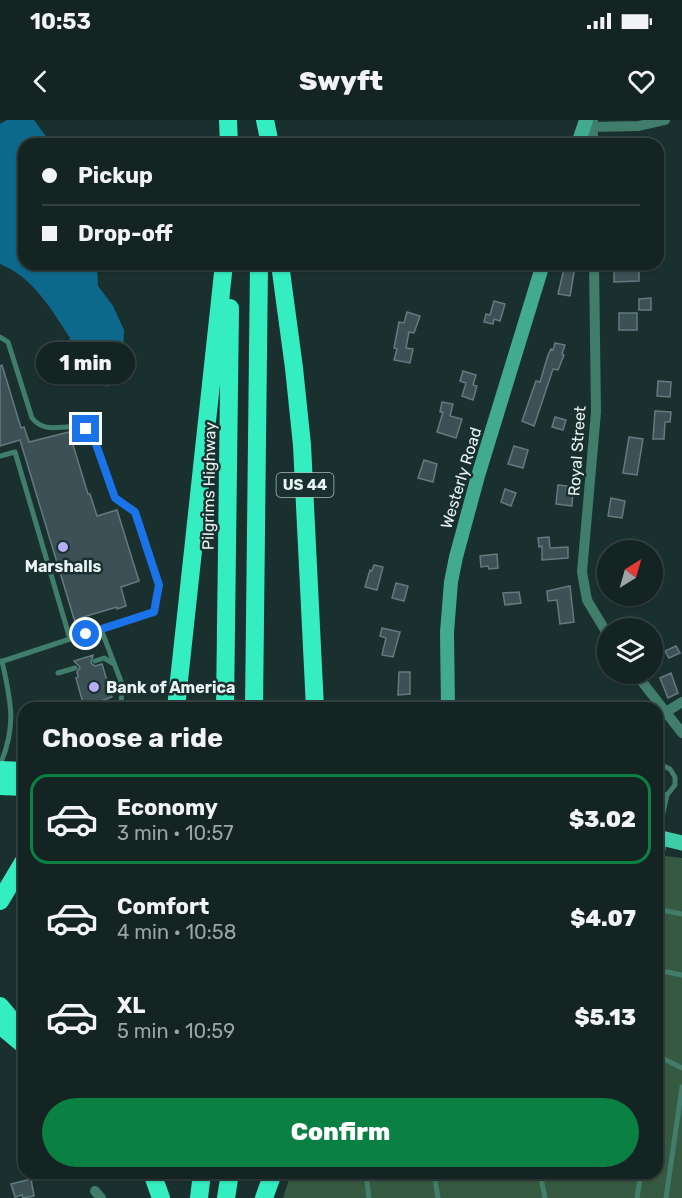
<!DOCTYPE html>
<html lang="en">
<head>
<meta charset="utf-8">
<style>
  :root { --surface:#142423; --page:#1d2c2b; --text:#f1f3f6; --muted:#9da4a6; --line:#334141; --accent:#0b8043 }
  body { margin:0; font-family:Rubik,sans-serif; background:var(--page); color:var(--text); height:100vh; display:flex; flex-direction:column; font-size:22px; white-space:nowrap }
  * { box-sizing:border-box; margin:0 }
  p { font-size:20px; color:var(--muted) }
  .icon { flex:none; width:33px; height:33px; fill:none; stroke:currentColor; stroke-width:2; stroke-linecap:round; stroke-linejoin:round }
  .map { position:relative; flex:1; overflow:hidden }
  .details { position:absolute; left:18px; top:582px; width:645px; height:477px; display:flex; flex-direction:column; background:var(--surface); border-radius:18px; box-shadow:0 2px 4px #0004,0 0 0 2px var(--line) }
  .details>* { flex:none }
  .top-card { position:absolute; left:18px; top:18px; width:646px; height:132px; border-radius:18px; box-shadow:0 2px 4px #0004,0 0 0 2px var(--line); display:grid; align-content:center; height:132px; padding:0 24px; background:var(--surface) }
  .needle { width:39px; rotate:37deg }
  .fabs { position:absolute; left:597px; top:420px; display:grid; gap:12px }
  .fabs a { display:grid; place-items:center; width:66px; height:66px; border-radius:50%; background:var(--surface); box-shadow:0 2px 4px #0004,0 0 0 2px var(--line); font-size:30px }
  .end { position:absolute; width:27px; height:27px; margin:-14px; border:8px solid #1a73e8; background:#fff; box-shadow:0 0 0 3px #fff }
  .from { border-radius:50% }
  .bubble { position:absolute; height:42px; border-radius:21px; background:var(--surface); box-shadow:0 2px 4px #0004,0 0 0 2px var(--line); font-size:20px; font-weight:800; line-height:42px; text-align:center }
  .top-card b { display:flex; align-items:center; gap:21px; height:57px; font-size:22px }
  .top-card b+b { border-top:2px solid var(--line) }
  .top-card i { width:15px; height:15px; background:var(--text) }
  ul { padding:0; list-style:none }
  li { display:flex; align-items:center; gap:18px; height:90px; margin:0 12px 9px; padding:0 12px; border:3px solid transparent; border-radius:18px }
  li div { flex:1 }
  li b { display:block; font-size:22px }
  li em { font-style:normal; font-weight:800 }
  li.active { border-color:var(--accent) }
  li>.icon { width:54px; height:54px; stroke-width:1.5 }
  h2 { padding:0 24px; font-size:27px; line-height:72px }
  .action { display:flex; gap:12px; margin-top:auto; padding:12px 24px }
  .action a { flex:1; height:69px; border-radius:36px; background:var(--accent); color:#fff; font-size:24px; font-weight:800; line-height:69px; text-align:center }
  .status { display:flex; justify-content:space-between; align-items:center; height:42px; padding:0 30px; background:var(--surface); direction:ltr }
  .status svg { height:16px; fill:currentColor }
  header { display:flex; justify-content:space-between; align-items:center; height:78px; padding:0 24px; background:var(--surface); font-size:27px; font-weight:800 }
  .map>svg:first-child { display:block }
  .green { fill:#365a41 }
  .water { fill:#0c698c }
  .building { fill:#3b5155; stroke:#637a7f; stroke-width:1.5 }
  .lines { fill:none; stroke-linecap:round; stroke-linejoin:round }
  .lane { stroke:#407d6a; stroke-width:5 }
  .street { stroke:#407d6a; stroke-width:10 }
  .secondary { stroke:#42aa8e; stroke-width:14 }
  .primary { stroke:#3ecda9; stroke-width:15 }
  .highway { stroke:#34eec2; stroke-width:18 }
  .route { stroke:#1a73e8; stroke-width:8 }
  .poi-dot { fill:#b6acf8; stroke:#1a302f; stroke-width:2 }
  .labels { text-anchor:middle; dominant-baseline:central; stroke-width:5; stroke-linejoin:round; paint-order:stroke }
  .shield { fill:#1a302f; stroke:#aab9b8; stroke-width:1.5 }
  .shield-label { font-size:15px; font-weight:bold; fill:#e7f4f3 }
  .street-label { font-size:16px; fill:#e7f4f3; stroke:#1a302f }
  .poi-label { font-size:16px; font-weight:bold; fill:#e7f4f3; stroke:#1a302f }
</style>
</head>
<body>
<div class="status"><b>10:53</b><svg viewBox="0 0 49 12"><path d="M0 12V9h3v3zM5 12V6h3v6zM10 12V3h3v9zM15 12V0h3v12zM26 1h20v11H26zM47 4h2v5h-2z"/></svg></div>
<header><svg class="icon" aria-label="back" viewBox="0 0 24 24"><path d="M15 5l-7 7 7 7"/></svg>Swyft<svg class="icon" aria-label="heart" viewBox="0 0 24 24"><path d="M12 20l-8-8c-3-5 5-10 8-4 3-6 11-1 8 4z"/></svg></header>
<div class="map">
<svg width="682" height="1078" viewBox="0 0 682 1078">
  <rect width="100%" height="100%" fill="#1a302f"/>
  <!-- green -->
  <path class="green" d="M657 735 682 738V1078H283L291 1053H657Z"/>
  <!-- water -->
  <path class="water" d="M7 0H34L51 23 24 24V144H97L98 166 113 186 124 210 123 233 125 250 122 263 106 267 66 231 70 218C52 190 33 157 0 144V4Z"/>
  <!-- building -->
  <path class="building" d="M565 145 575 147 570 176 558 174Z
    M614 146H627V151H639V161L614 162Z
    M651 178V190H639V179Z
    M494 181 505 184 500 201 494 199 493 204 484 202 486 194 490 195Z
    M407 192 420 196 414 213 409 212 406 228 413 229 410 243 394 240 397 229 394 228 399 202 404 203Z
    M619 193H637V210H619Z
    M555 223 565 225 562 234 564 235 558 250 553 249 534 306 522 301 536 261 540 262 548 235 551 229 553 230Z
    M2 245 21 308 24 307 29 322 69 312 88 374H90L97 396 117 390 139 461 121 467 126 486 117 489V487L83 497V499L75 502 20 320 0 326V246Z
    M463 251 476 255 473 265 477 266 473 280 462 276 466 263 460 261Z
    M658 261 671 262 670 277 657 276Z
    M442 282 453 284 450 296 462 299 456 318 437 312 443 292H440Z
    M655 291 671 292 670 302H665L664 319H653Z
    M555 297 566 300 563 310 552 307Z
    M629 317 643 319 637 355 623 353Z
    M514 326 528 330 523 348 508 344Z
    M424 340 437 344 433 362 418 358Z
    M558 365 567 366 566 372H573L572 386 556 384Z
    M505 369 516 373 511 386 501 382Z
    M611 378 625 381 622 398 608 396Z
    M549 417 550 428 568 427V438L542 440V426L539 427 538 418Z
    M497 434 498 448 489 449 488 446 481 447 480 436Z
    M374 445 383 447 377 470 365 467 370 450 372 451Z
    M396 463 408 466 404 481 392 478Z
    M570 466 574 502 560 504 557 480 548 481 547 471Z
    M519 472 521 483 505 485 503 473Z
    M382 508 400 512 393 537 382 535 386 518 380 516Z
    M652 509 662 529 652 533Z
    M676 526 680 533 669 538 665 531Z
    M93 535 91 543 95 546 102 544 112 577 84 587 76 558 78 557 77 552 80 547 74 541Z
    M399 552H410V574L398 575Z
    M671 553 678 573 668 578 660 558Z
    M31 1059 34 1076 23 1078 22 1075 15 1077 11 1064Z"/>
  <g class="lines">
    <!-- lane -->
    <path class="lane" d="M0 217 8 222 32 298C49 319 71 297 92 313L115 378 135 392 159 465 154 492 70 519
      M0 336 15 332 70 519 0 542
      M101 509 122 564 121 588
      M95 541 104 538 114 544
      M58 553 75 548
      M657 643 670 649 675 657V665L667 675 662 697 657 696
      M0 645C17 605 11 582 2 541
      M657 673 667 675
      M657 758 664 725
      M657 789 682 794
      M657 850 682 855
      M657 929 662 938 682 948
      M657 937 662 938 657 950
      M366 1053 369 1078
      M434 1053 438 1078
      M540 1053 545 1078
      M637 1078 641 1053
      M666 1078 682 967"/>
    <!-- street -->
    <path class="street" d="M593 7 639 6 665 0
      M593 24V0
      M594 144 596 292 582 452 587 480 608 515
      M636 554 682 613
      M666 592 682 582
      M95 1071 101 1078"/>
    <!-- secondary -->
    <path class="secondary" d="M578 24 586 0
      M448 588 447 512 451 462 456 437 478 356 543 144"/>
    <!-- primary -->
    <path class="primary" d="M657 717 682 723"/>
    <!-- highway -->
    <path class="highway" d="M228 0 229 24
      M265 0 270 24
      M280 144 294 248 302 325 315 588
      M176 588 224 144
      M225 588 230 188
      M254 588 259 144
      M0 650 24 651
      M0 666 24 667
      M0 781 24 741
      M0 886 10 898 24 908
      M0 905 24 925
      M152 1053 161 1078
      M199 1078 202 1053
      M226 1078 230 1053
      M264 1078 273 1053"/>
  </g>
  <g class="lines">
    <!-- route -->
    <path class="route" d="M86 514 154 492 159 465 135 392 115 378 92 313 86 309"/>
  </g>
  <!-- markers -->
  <g class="poi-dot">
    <circle cx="63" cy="427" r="6"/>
    <circle cx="94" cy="567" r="6"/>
  </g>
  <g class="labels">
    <!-- shield labels -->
    <rect class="shield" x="276.5" y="353" width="57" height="24" rx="4.5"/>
    <g class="shield-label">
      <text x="305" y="365">US 44</text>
    </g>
    <!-- street labels -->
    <g class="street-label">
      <text transform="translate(577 331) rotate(-86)">Royal Street</text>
      <text transform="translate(461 358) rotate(-73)">Westerly Road</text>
      <text transform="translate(209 366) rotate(-89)">Pilgrims Highway</text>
    </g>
    <!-- poi labels -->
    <g class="poi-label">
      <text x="63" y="446">Marshalls</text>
      <text x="106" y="567" text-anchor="start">Bank of America</text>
    </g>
  </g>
</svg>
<div class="fabs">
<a><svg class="needle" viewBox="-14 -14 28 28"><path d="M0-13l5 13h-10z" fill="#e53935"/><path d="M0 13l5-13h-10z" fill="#9da4a6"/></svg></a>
<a><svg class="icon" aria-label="layers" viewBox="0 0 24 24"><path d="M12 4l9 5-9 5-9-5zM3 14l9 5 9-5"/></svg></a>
</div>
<i class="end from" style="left:86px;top:514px"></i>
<i class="end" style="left:86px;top:309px"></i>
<div class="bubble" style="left:36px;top:222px;width:99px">1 min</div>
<div class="top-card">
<b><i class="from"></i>Pickup</b>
<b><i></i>Drop-off</b>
</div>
<section class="details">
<h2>Choose a ride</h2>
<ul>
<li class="active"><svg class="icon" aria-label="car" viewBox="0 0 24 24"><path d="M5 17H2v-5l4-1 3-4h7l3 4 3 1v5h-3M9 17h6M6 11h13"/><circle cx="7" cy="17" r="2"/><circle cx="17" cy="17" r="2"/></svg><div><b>Economy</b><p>3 min · 10:57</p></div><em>$3.02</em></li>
<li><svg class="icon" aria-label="car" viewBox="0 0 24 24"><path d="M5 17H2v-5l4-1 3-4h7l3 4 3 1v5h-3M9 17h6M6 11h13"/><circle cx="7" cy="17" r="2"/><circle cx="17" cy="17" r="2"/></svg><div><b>Comfort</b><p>4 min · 10:58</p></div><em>$4.07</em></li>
<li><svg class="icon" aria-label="car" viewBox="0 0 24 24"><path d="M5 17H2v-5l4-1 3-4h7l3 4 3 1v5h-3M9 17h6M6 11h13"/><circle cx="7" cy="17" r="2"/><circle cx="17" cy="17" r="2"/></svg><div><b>XL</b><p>5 min · 10:59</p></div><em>$5.13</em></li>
</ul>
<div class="action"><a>Confirm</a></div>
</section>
</div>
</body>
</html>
